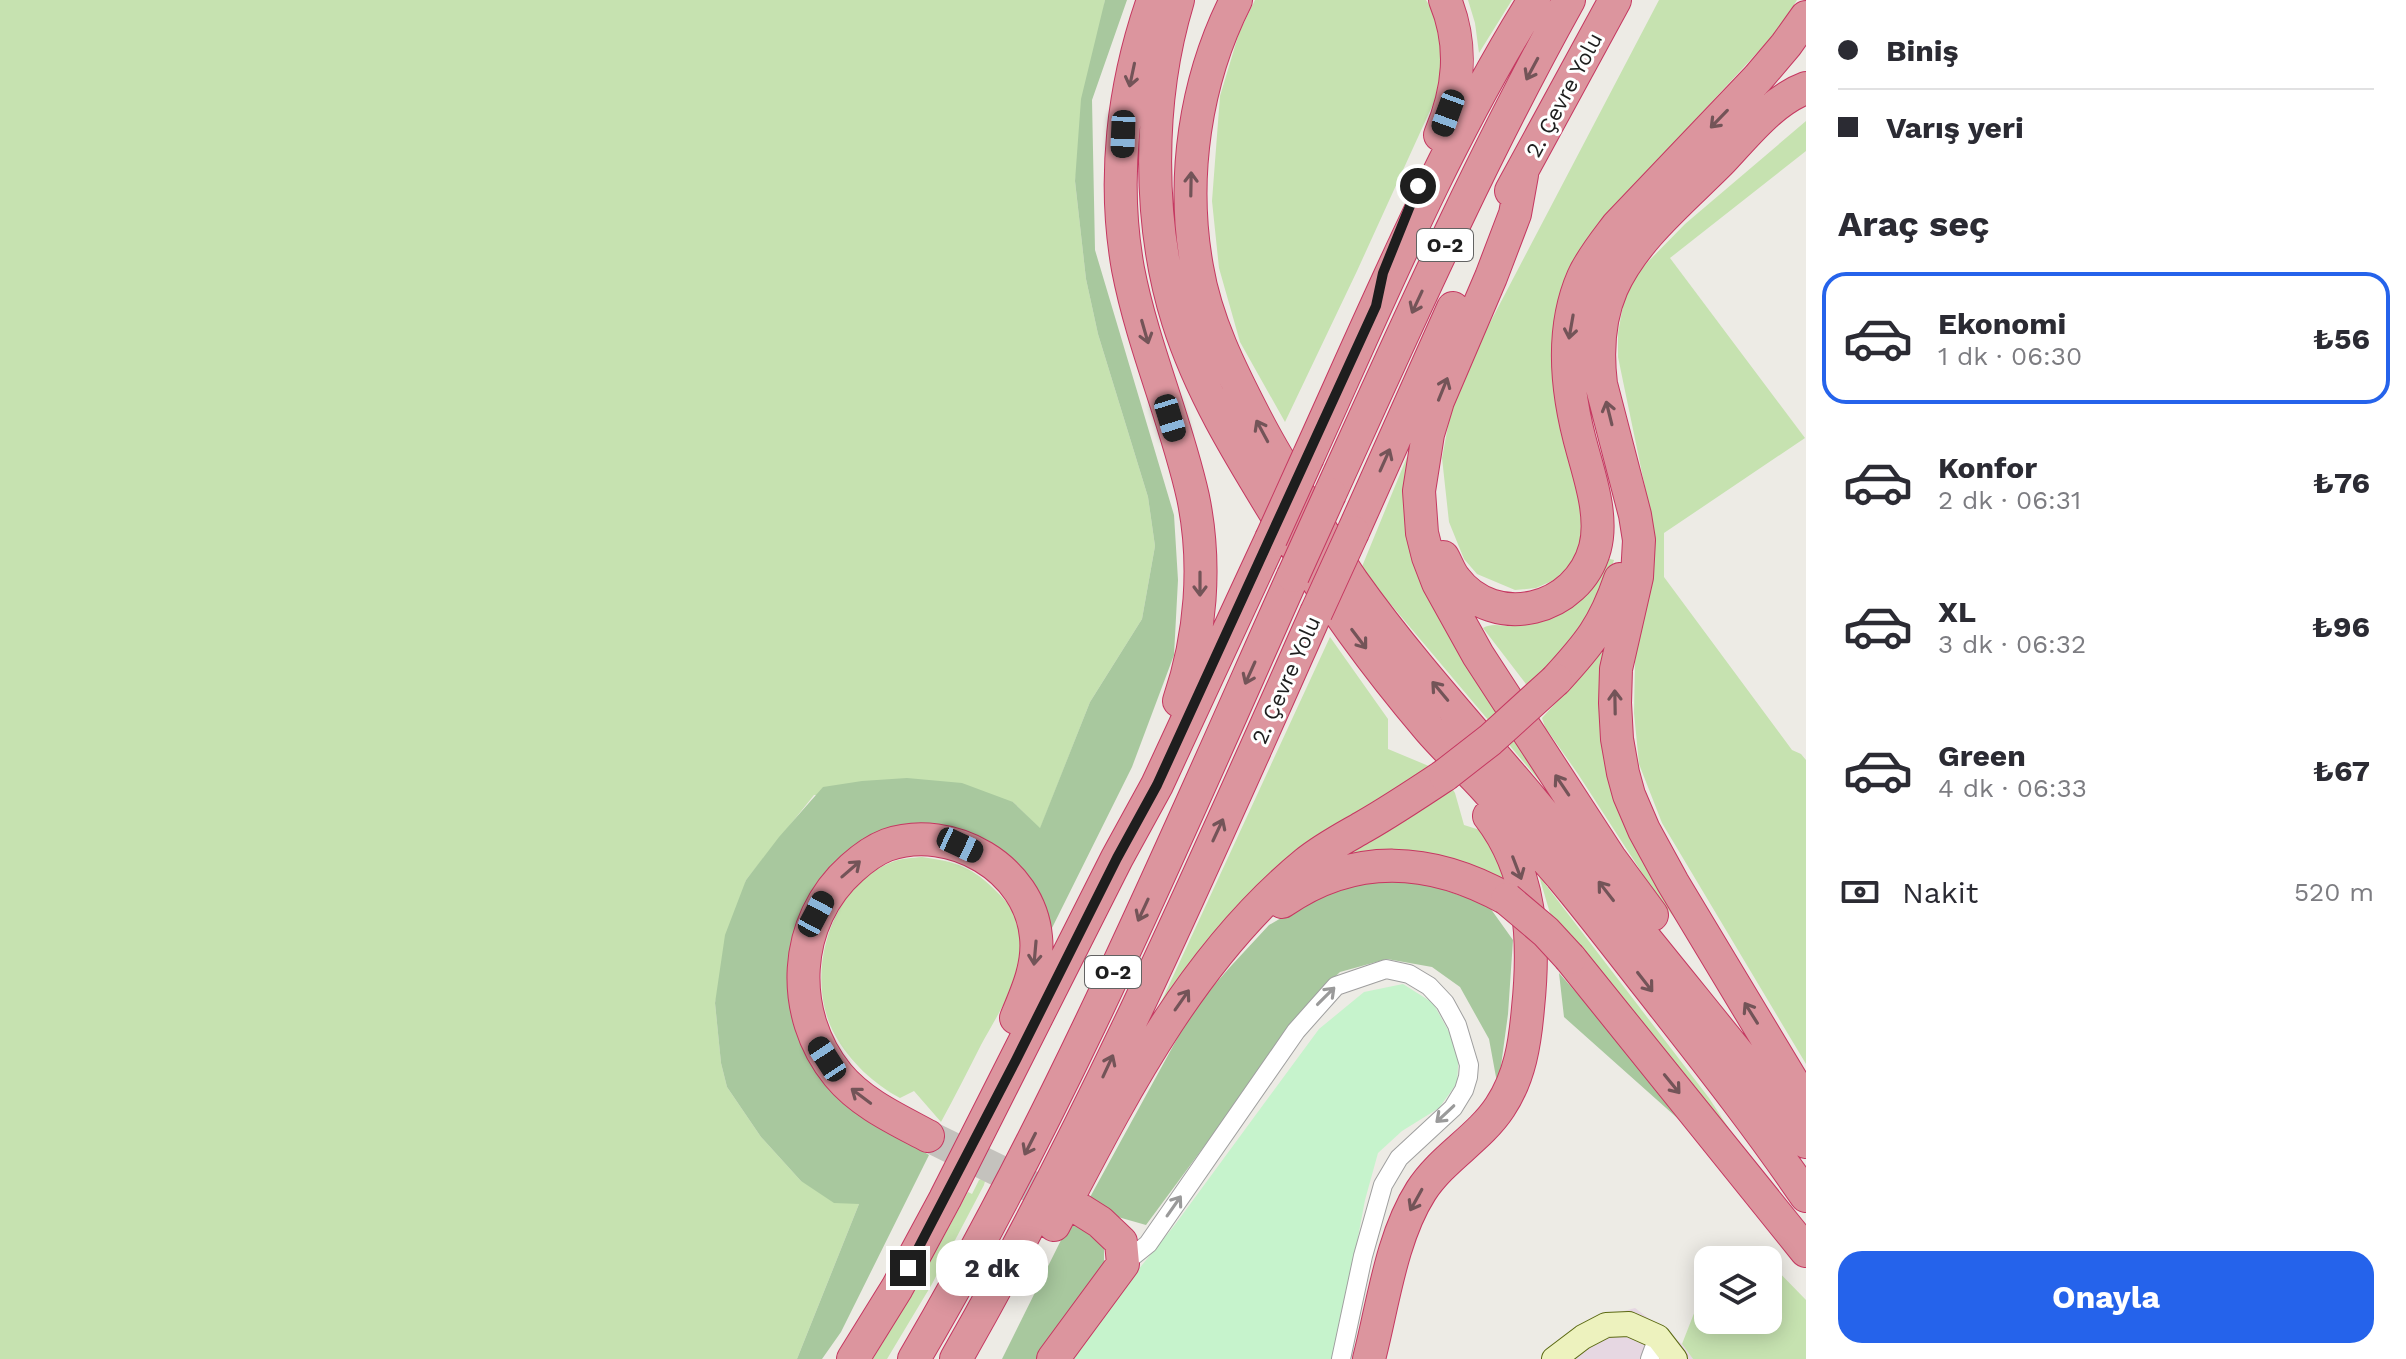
<!DOCTYPE html>
<html lang="tr">
<head>
<meta charset="utf-8">
<style>
  :root { --surface:#fff; --page:#f2f2f3; --text:#2b2b33; --muted:#7c7c81; --line:#e1e1e2; --accent:#2563eb }
  body { margin:0; font-family:"Work Sans",sans-serif; background:var(--page); color:var(--text); height:100vh; display:flex; flex-direction:column; font-size:30px; white-space:nowrap }
  * { box-sizing:border-box; margin:0 }
  p { font-size:26px; color:var(--muted) }
  .icon { flex:none; width:44px; height:44px; fill:none; stroke:currentColor; stroke-width:2; stroke-linecap:round; stroke-linejoin:round }
  .map { position:relative; flex:1; overflow:hidden }
  .sheet { display:flex; flex-direction:column; background:var(--surface); width:600px }
  .sheet>* { flex:none }
  .top-card { display:grid; align-content:center; height:176px; padding:0 32px; background:var(--surface) }
  .buttons { position:absolute; left:1694px; top:1246px; display:grid; gap:16px }
  .buttons a { display:grid; place-items:center; width:88px; height:88px; border-radius:16px; background:var(--surface); box-shadow:0 4px 20px #0003; font-size:40px }
  .end { position:absolute; width:36px; height:36px; margin:-18px; border:10px solid #1e1e1e; background:#fff; box-shadow:0 0 0 4px #fff }
  .from { border-radius:50% }
  .bubble { position:absolute; height:56px; border-radius:24px; background:var(--surface); box-shadow:0 4px 20px #0003; font-size:26px; font-weight:700; line-height:56px; text-align:center }
  .car { position:absolute; width:24px; height:48px; margin:-24px -12px; border-radius:10px; box-shadow:0 0 6px 2px #0007; background:linear-gradient(#222 24%,#8ab4d8 0 40%,#222 0 76%,#8ab4d8 0 86%,#222 0) }
  .top-card b { display:flex; align-items:center; gap:28px; height:76px; font-size:30px }
  .top-card b+b { border-top:2px solid var(--line) }
  .top-card i { width:20px; height:20px; background:var(--text) }
  ul { padding:0; list-style:none }
  li { display:flex; align-items:center; gap:24px; height:132px; margin:0 16px 12px; padding:0 16px; border:4px solid transparent; border-radius:24px }
  li div { flex:1 }
  li b { display:block; font-size:30px }
  li em { font-style:normal; font-weight:700 }
  li.on { border-color:var(--accent) }
  li>.icon { width:72px; height:72px; stroke-width:1.5 }
  h2 { padding:0 32px; font-size:36px; line-height:96px }
  .pay { display:flex; align-items:center; gap:20px; height:88px; padding:0 32px; font-size:30px }
  .pay p { margin-inline-start:auto }
  .button { display:flex; gap:16px; margin-top:auto; padding:16px 32px }
  .button a { flex:1; height:92px; border-radius:24px; background:var(--accent); color:#fff; font-size:32px; font-weight:700; line-height:92px; text-align:center }
  main { display:flex; flex:1; min-height:0 }
  .map>svg:first-child { display:block }
  .industrial { fill:#e6d7e2 }
  .grass { fill:#c6e2b0 }
  .forest { fill:#a8c89e }
  .park { fill:#c6f3cc }
  .lines { fill:none; stroke-linecap:round; stroke-linejoin:round }
  .highway-tunnel { stroke:#c4c2bd; stroke-width:32; stroke-dasharray:32 16; stroke-linecap:butt }
  .street-casing { stroke:#9f9f9f; stroke-width:20 }
  .secondary-casing { stroke:#5a6811; stroke-width:26 }
  .highway-casing { stroke:#c53861; stroke-width:34 }
  .street { stroke:#fff; stroke-width:18 }
  .secondary { stroke:#edf2be; stroke-width:24 }
  .highway { stroke:#dc959e; stroke-width:32 }
  .highway-bridge-casing { stroke:#c53861; stroke-width:34; stroke-linecap:butt }
  .highway-bridge { stroke:#dc959e; stroke-width:32 }
  .oneway { stroke:#735458 }
  .oneway2 { stroke:#9a9a9a }
  .route { stroke:#1e1e1e; stroke-width:10 }
  .labels { text-anchor:middle; dominant-baseline:central; stroke-width:6; stroke-linejoin:round; paint-order:stroke }
  .shield { fill:#fff; stroke:#626262; stroke-width:2 }
  .shield-label { font-size:20px; font-weight:bold; fill:#1e1e1e }
  .street-label { font-size:22px; fill:#1e1e1e; stroke:#fff }
</style>
</head>
<body>
<main>
<div class="map">
<svg width="1806" height="1359" viewBox="0 0 1806 1359">
  <rect width="100%" height="100%" fill="#edebe5"/>
  <!-- industrial -->
  <path class="industrial" d="M1635 1308 1682 1344 1693 1359H1542L1595 1319Z"/>
  <!-- grass -->
  <path class="grass" d="M0 0H1105L1075 181 1086 279 1098 334 1148 497 1155 546 1142 619 1090 702 1040 829 1013 802 814 795 746 880 715 1003 721 1063 727 1087 761 1137 801 1181 859 1204 797 1359H0Z
    M1255 0H1426C1447 31 1445 68 1434 102L1357 271 1285 422 1240 342 1219 268 1212 201 1220 96 1239 33Z
    M1468 0H1512L1479 53 1475 23Z
    M1659 0H1797L1778 30 1610 212 1581 254 1583 521 1580 546 1569 566 1554 580 1536 588 1515 590 1477 574 1464 559 1449 522 1442 458 1451 410 1482 338Z
    M1806 121V151L1670 258 1805 438 1664 533V577L1792 750 1801 754 1806 760V1064L1662 823 1639 764 1634 713 1635 661 1647 590 1652 521 1618 357V333L1624 300 1639 271 1685 224Z
    M1407 457 1406 485 1548 791 1361 569Z
    M1606 558 1614 560 1599 606 1529 688 1483 628C1493 622 1503 627 1514 626 1566 624 1583 598 1606 558Z
    M1330 637 1388 719V749L1436 769 1157 1011Z
    M1612 641 1602 686 1706 957 1657 896 1578 774 1545 727 1542 718Z
    M1452 788 1455 793 1464 825 1483 831 1493 845 1505 883 1329 863Z
    M922 857C957 862 973 867 998 893 1012 906 1020 923 1021 942 1023 978 997 1015 981 1045 968 1071 955 1096 941 1122L914 1091 900 1098C874 1084 850 1062 835 1035 803 978 829 886 892 862 901 858 913 858 922 857Z
    M1539 876 1709 1098 1741 1147 1552 920Z
    M983 1178 985 1181 984 1185 932 1284 887 1359H873L920 1280 968 1192 972 1194 979 1180Z
    M1768 1261 1806 1300V1359H1693L1682 1344 1700 1298 1704 1283 1708 1281V1320H1768Z"/>
  <!-- forest -->
  <path class="forest" d="M1105 0H1127L1092 100 1095 250 1174 515 1178 580 1174 655 1132 767 1050 932 1034 887 880 833 792 954 851 1107 929 1155 841 1332 822 1359H797L859 1204 834 1203 801 1181 761 1137 727 1087 721 1063 715 1003 725 935 746 880 779 837 823 787 862 781 907 778 962 783 1013 802 1040 828 1090 702 1142 619 1155 546 1148 497 1098 334 1086 279 1075 181 1081 99Z
    M1370 881 1424 883 1488 905 1513 940 1508 1014 1498 1088 1489 1039 1460 987 1432 967 1387 959 1340 972 1312 999 1277 1042 1228 1114 1146 1225 1118 1217 1089 1199 1194 1008 1231 966 1269 925 1312 900Z
    M1559 973 1721 1157 1564 1017Z
    M1071 1225 1081 1227 1104 1247V1263L1036 1359H1002L1065 1232Z"/>
  <!-- park -->
  <path class="park" d="M1403 984 1433 1003 1459 1050 1457 1083 1439 1108 1402 1131 1378 1153 1365 1200 1335 1359H1068L1074 1348 1174 1226 1319 1029 1364 992Z"/>
  <g class="lines">
    <!-- highway-tunnel -->
    <path class="highway-tunnel" d="M928 1136 1071 1206"/>
    <defs>
      <path id="street" d="M1123 1264 1148 1244 1296 1031 1336 986 1386 969 1409 974 1429 986 1445 1003 1457 1025 1469 1065 1468 1077 1464 1090 1453 1108 1399 1158 1383 1185 1363 1256 1341 1359
        M1650 1359 1658 1337"/>
      <path id="secondary" d="M1554 1359 1583 1337 1606 1325 1629 1324 1658 1337 1675 1359"/>
      <path id="highway" d="M1153 0C1123 86 1112 179 1128 269 1143 347 1176 420 1193 497 1207 564 1201 636 1179 701
        M1178 0C1148 99 1147 222 1178 321 1200 391 1239 454 1277 516 1321 591 1372 662 1429 729 1447 750 1468 769 1487 790 1512 818 1536 848 1561 876 1591 912 1620 950 1649 987 1703 1056 1757 1124 1806 1196
        M1236 0C1195 81 1181 178 1197 267 1206 321 1231 371 1256 419 1275 456 1297 491 1319 526 1330 545 1340 564 1353 582 1407 658 1471 728 1531 799 1615 900 1696 1002 1779 1104L1806 1142
        M1806 88C1771 101 1744 137 1719 163 1681 201 1634 239 1612 288 1599 318 1597 351 1601 384L1635 515 1639 540 1637 577 1616 669 1615 703 1617 739 1623 773 1629 795 1644 830 1673 883 1806 1104
        M1440 135C1459 90 1464 46 1445 0
        M1522 175 1515 214 1491 277 1438 401 1428 434 1419 491 1422 533 1428 557 1438 583 1478 655 1610 858 1652 915
        M1511 191 1615 0
        M1308 457C1378 303 1444 144 1534 0
        M1330 494C1406 327 1480 160 1569 0
        M1353 532 1453 308
        M1443 557C1447 564 1450 573 1455 579 1495 632 1578 611 1595 548 1603 518 1591 481 1583 452 1567 396 1559 332 1583 277 1591 259 1605 242 1617 226L1758 78 1786 45 1806 17
        M1556 680C1589 644 1604 626 1620 579
        M1282 902C1355 851 1432 857 1507 899
        M1570 958 1806 1251
        M928 1136C896 1119 861 1103 838 1075 788 1014 792 921 852 868 862 859 874 850 887 845 951 823 1030 868 1036 937 1039 965 1027 992 1016 1018
        M1054 1225C1122 1095 1191 957 1306 863 1323 849 1344 838 1363 827 1391 811 1418 793 1445 775
        M853 1359 897 1288 945 1199 1117 858 1157 785 1271 539
        M914 1359C1061 1109 1175 840 1293 576
        M956 1359C1093 1119 1204 865 1316 613
        M1053 1359 1123 1264 1121 1242 1100 1222 1081 1210
        M1369 1359C1383 1305 1391 1238 1421 1191 1442 1158 1479 1139 1500 1107 1520 1077 1525 1043 1528 1008 1535 941 1532 872 1489 816"/>
    </defs>
    <!-- street casing -->
    <use href="#street" class="street-casing"/>
    <!-- secondary casing -->
    <use href="#secondary" class="secondary-casing"/>
    <!-- highway casing -->
    <use href="#highway" class="highway-casing"/>
    <!-- street -->
    <use href="#street" class="street"/>
    <!-- secondary -->
    <use href="#secondary" class="secondary"/>
    <!-- highway -->
    <use href="#highway" class="highway"/>
    <defs>
      <path id="highway-bridge" d="M1271 539 1308 457
        M1293 576 1330 494
        M1316 613 1353 532
        M1445 775 1490 740 1556 680
        M1507 899 1546 932 1570 958"/>
    </defs>
    <!-- highway-bridge casing -->
    <use href="#highway-bridge" class="highway-bridge-casing"/>
    <!-- highway-bridge -->
    <use href="#highway-bridge" class="highway-bridge"/>
  </g>
  <!-- one-way arrows -->
  <defs><path id="oneway-shaft" d="M-6 0H5M1.5-3L5.5 0L1.5 3" fill="none" stroke-width="1.6" stroke-linecap="round" stroke-linejoin="round" transform="scale(2)"/></defs>
  <g class="oneway">
    <use href="#oneway-shaft" transform="translate(1532 69) rotate(118)"/>
    <use href="#oneway-shaft" transform="translate(1132 75) rotate(102)"/>
    <use href="#oneway-shaft" transform="translate(1719 119) rotate(134)"/>
    <use href="#oneway-shaft" transform="translate(1191 184) rotate(-89)"/>
    <use href="#oneway-shaft" transform="translate(1417 302) rotate(115)"/>
    <use href="#oneway-shaft" transform="translate(1571 327) rotate(100)"/>
    <use href="#oneway-shaft" transform="translate(1145 332) rotate(74)"/>
    <use href="#oneway-shaft" transform="translate(1443 389) rotate(-68)"/>
    <use href="#oneway-shaft" transform="translate(1609 413) rotate(-104)"/>
    <use href="#oneway-shaft" transform="translate(1262 431) rotate(-118)"/>
    <use href="#oneway-shaft" transform="translate(1385 460) rotate(-66)"/>
    <use href="#oneway-shaft" transform="translate(1200 584) rotate(90)"/>
    <use href="#oneway-shaft" transform="translate(1359 639) rotate(53)"/>
    <use href="#oneway-shaft" transform="translate(1250 673) rotate(114)"/>
    <use href="#oneway-shaft" transform="translate(1440 691) rotate(-130)"/>
    <use href="#oneway-shaft" transform="translate(1615 702) rotate(-91)"/>
    <use href="#oneway-shaft" transform="translate(1562 785) rotate(-124)"/>
    <use href="#oneway-shaft" transform="translate(1218 830) rotate(-65)"/>
    <use href="#oneway-shaft" transform="translate(1517 868) rotate(69)"/>
    <use href="#oneway-shaft" transform="translate(851 869) rotate(-41)"/>
    <use href="#oneway-shaft" transform="translate(1606 891) rotate(-128)"/>
    <use href="#oneway-shaft" transform="translate(1143 910) rotate(115)"/>
    <use href="#oneway-shaft" transform="translate(1035 953) rotate(95)"/>
    <use href="#oneway-shaft" transform="translate(1645 982) rotate(52)"/>
    <use href="#oneway-shaft" transform="translate(1182 1000) rotate(-55)"/>
    <use href="#oneway-shaft" transform="translate(1751 1013) rotate(-122)"/>
    <use href="#oneway-shaft" transform="translate(1108 1066) rotate(-65)"/>
    <use href="#oneway-shaft" transform="translate(1672 1084) rotate(51)"/>
    <use href="#oneway-shaft" transform="translate(861 1096) rotate(-143)"/>
    <use href="#oneway-shaft" transform="translate(1030 1144) rotate(117)"/>
    <use href="#oneway-shaft" transform="translate(1416 1200) rotate(119)"/>
  </g>
  <g class="oneway2">
    <use href="#oneway-shaft" transform="translate(1326 996) rotate(-45)"/>
    <use href="#oneway-shaft" transform="translate(1445 1114) rotate(137)"/>
    <use href="#oneway-shaft" transform="translate(1174 1206) rotate(-55)"/>
  </g>
  <g class="lines">
    <!-- route -->
    <path class="route" d="M908 1268 1016 1060 1117 858 1157 785 1376 306 1383 273 1418 186"/>
  </g>
  <g class="labels">
    <!-- shield labels -->
    <g class="shield">
      <rect x="1417" y="229" width="56" height="32" rx="6"/>
      <rect x="1085" y="956" width="56" height="32" rx="6"/>
    </g>
    <g class="shield-label">
      <text x="1445" y="245">O-2</text>
      <text x="1113" y="972">O-2</text>
    </g>
    <!-- street labels -->
    <g class="street-label">
      <text transform="translate(1564 95) rotate(-62)">2. Çevre Yolu</text>
      <text transform="translate(1286 680) rotate(-66)">2. Çevre Yolu</text>
    </g>
  </g>
</svg>
<div class="buttons">
<a><svg class="icon" aria-label="layers" viewBox="0 0 24 24"><path d="M12 4l9 5-9 5-9-5zM3 14l9 5 9-5"/></svg></a>
</div>
<i class="end from" style="left:1418px;top:186px"></i>
<i class="end" style="left:908px;top:1268px"></i>
<div class="bubble" style="left:936px;top:1240px;width:112px">2 dk</div>
<i class="car" style="left:1448px;top:113px;rotate:200deg"></i>
<i class="car" style="left:1123px;top:134px;rotate:182deg"></i>
<i class="car" style="left:1170px;top:418px;rotate:163deg"></i>
<i class="car" style="left:960px;top:845px;rotate:115deg"></i>
<i class="car" style="left:816px;top:914px;rotate:28deg"></i>
<i class="car" style="left:827px;top:1059px;rotate:327deg"></i>
</div>
<section class="sheet">
<div class="top-card">
<b><i class="from"></i>Biniş</b>
<b><i></i>Varış yeri</b>
</div>
<h2>Araç seç</h2>
<ul>
<li class="on"><svg class="icon" aria-label="car" viewBox="0 0 24 24"><path d="M5 17H2v-5l4-1 3-4h7l3 4 3 1v5h-3M9 17h6M6 11h13"/><circle cx="7" cy="17" r="2"/><circle cx="17" cy="17" r="2"/></svg><div><b>Ekonomi</b><p>1 dk · 06:30</p></div><em>₺56</em></li>
<li><svg class="icon" aria-label="car" viewBox="0 0 24 24"><path d="M5 17H2v-5l4-1 3-4h7l3 4 3 1v5h-3M9 17h6M6 11h13"/><circle cx="7" cy="17" r="2"/><circle cx="17" cy="17" r="2"/></svg><div><b>Konfor</b><p>2 dk · 06:31</p></div><em>₺76</em></li>
<li><svg class="icon" aria-label="car" viewBox="0 0 24 24"><path d="M5 17H2v-5l4-1 3-4h7l3 4 3 1v5h-3M9 17h6M6 11h13"/><circle cx="7" cy="17" r="2"/><circle cx="17" cy="17" r="2"/></svg><div><b>XL</b><p>3 dk · 06:32</p></div><em>₺96</em></li>
<li><svg class="icon" aria-label="car" viewBox="0 0 24 24"><path d="M5 17H2v-5l4-1 3-4h7l3 4 3 1v5h-3M9 17h6M6 11h13"/><circle cx="7" cy="17" r="2"/><circle cx="17" cy="17" r="2"/></svg><div><b>Green</b><p>4 dk · 06:33</p></div><em>₺67</em></li>
</ul>
<div class="pay"><svg class="icon" aria-label="cash" viewBox="0 0 24 24"><path d="M3 7h18v10H3z"/><circle cx="12" cy="12" r="2"/></svg>Nakit<p>520 m</p></div>
<div class="button"><a>Onayla</a></div>
</section>
</main>
</body>
</html>
